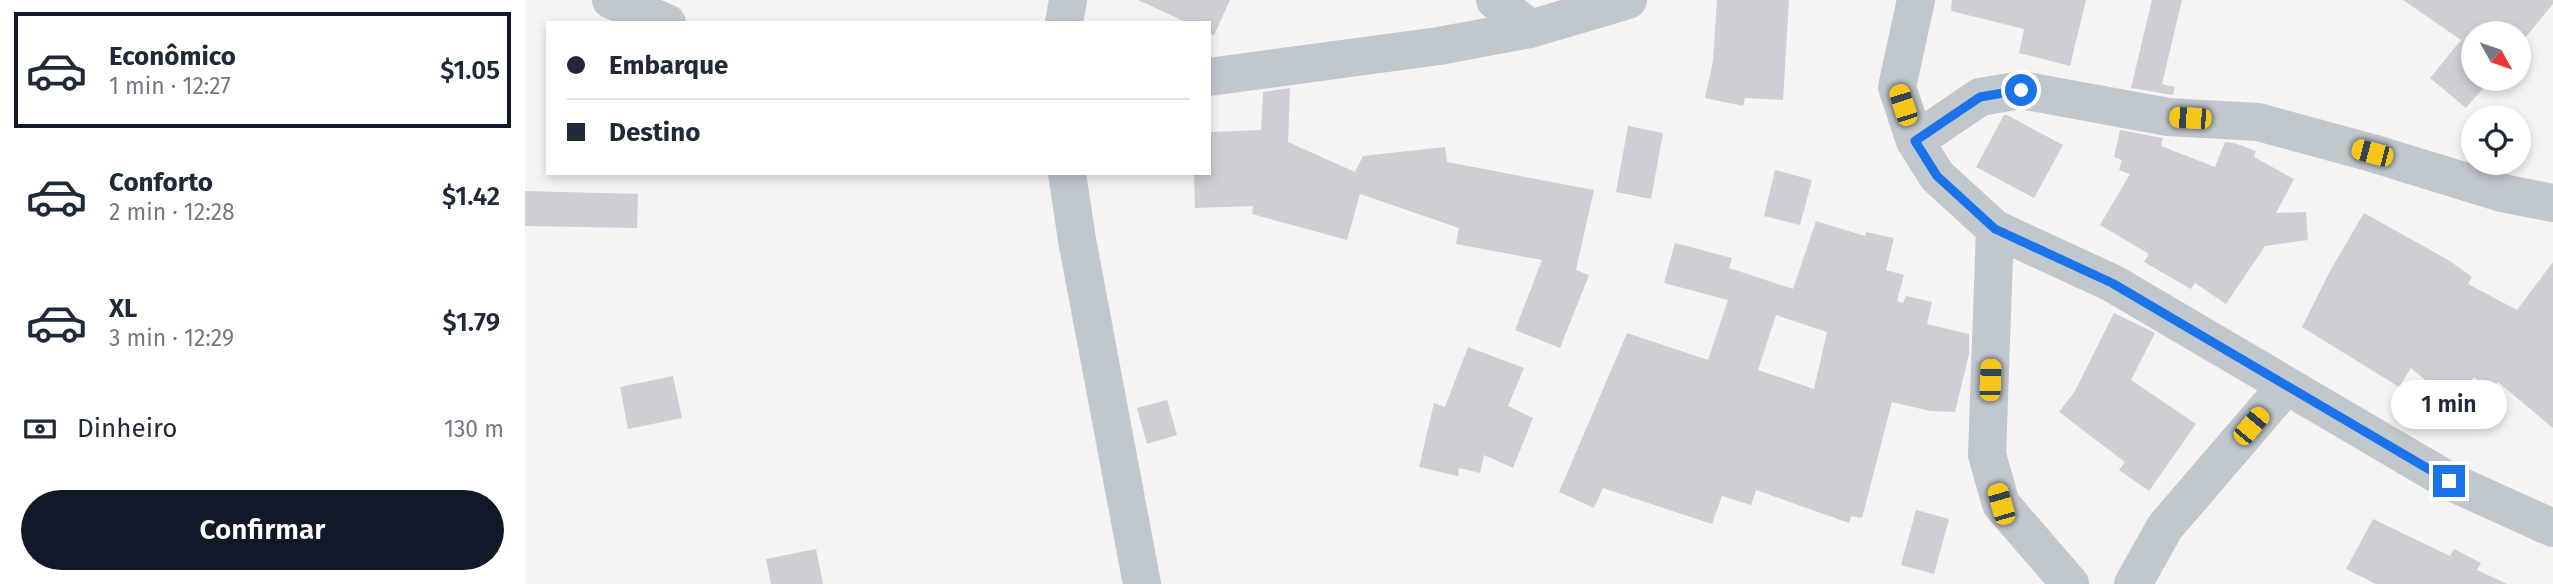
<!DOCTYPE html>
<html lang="pt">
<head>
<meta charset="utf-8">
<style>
  :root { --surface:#fff; --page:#f2f2f3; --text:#1f2937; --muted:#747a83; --line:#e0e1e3; --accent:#111827 }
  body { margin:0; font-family:"Fira Sans",sans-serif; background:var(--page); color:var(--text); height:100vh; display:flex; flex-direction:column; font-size:26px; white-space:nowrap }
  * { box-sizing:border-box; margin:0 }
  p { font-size:23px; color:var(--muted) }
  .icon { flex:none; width:38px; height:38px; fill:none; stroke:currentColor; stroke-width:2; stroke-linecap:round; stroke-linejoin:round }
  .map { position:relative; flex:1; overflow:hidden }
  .drawer { display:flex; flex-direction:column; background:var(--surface); width:525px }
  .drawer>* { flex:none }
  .hud { position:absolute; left:21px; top:21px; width:665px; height:154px; border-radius:0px; box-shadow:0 4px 10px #0003; display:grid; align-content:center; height:154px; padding:0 21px; background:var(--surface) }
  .needle { width:46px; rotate:130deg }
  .fabs { position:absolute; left:1936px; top:21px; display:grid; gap:14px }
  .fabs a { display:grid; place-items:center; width:70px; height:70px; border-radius:50%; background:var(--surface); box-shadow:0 4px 10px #0003; font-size:35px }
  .end { position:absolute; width:32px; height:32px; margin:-16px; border:9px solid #1a73e8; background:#fff; box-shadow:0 0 0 4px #fff }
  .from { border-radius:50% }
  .bubble { position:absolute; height:49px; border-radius:24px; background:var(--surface); box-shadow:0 4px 10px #0003; font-size:23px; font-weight:600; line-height:49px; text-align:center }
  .car { position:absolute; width:21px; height:42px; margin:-21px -10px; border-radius:9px; box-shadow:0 0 5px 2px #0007; background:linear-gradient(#f5c518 24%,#345 0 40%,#f5c518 0 76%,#345 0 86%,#f5c518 0) }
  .hud b { display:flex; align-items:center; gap:24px; height:66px; font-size:26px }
  .hud b+b { border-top:2px solid var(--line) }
  .hud i { width:18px; height:18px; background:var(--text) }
  ul { padding:12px 0 0; list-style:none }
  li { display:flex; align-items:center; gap:21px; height:116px; margin:0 14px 10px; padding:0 7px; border:4px solid transparent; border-radius:0px }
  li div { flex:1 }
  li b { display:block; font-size:26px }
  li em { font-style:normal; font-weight:600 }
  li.active { border-color:var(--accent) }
  li>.icon { width:63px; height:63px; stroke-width:1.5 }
  .pay { display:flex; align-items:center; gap:18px; height:77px; padding:0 21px; font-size:26px }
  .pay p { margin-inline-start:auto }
  .button { display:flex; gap:14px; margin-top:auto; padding:14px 21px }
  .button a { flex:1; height:80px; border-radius:42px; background:var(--accent); color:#fff; font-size:28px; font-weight:600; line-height:80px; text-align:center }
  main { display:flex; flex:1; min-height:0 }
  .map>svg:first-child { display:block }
  .building { fill:#cdcfd4; fill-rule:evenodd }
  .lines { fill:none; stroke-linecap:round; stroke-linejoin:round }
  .minor { stroke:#c0c7cd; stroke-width:38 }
  .route { stroke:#1a73e8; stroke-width:9 }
</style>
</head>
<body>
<main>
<section class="drawer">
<ul>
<li class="active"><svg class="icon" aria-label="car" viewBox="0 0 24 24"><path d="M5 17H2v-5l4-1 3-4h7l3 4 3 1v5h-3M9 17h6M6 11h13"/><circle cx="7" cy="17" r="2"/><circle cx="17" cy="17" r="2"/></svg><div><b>Econômico</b><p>1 min · 12:27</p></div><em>$1.05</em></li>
<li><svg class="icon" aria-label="car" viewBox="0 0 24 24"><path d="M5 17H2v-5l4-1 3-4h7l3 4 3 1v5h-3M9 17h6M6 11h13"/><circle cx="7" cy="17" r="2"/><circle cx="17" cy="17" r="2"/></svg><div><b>Conforto</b><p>2 min · 12:28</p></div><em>$1.42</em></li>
<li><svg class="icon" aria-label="car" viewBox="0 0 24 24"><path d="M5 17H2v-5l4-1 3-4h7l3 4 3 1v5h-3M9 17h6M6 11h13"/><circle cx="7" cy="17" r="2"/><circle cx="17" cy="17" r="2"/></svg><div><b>XL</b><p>3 min · 12:29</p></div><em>$1.79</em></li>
</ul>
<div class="pay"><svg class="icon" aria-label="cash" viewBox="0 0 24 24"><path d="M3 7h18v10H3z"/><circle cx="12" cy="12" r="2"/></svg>Dinheiro<p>130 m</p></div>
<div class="button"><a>Confirmar</a></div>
</section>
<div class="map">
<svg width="2028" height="584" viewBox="0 0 2028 584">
  <rect width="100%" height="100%" fill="#f5f3f3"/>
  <!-- building -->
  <path class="building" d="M613 0H705L689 35 684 33V23H663Z
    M1192 0H1264L1258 100 1220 98 1218 106 1180 98 1188 61Z
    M1427 0H1561L1545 66 1494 53 1499 29 1426 11Z
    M1627 0H1657L1637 84 1650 87 1648 95 1606 88Z
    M1878 0H2028V4L1993 46V33H1948V79H1966L1941 108 1905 78 1936 40Z
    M765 88 763 142 830 172 838 156 920 147 922 162 1069 190 1051 270 1064 275 1035 348 990 330 1017 260 931 244 934 228 835 194 822 240 727 214 728 206 670 208 669 173H684V132L736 130 738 92Z
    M1479 115H1482L1538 145 1509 198 1451 167Z
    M1103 126 1138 133 1126 199 1091 192Z
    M1595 130 1638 138 1636 146 1690 167 1700 142 1709 143 1731 151 1729 157 1769 179 1751 213 1781 212 1783 240 1740 246 1701 304 1670 283 1666 289 1619 262 1624 254 1575 225 1605 174 1594 170 1597 160 1589 157Z
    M1250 170 1287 180 1275 225 1239 216Z
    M0 191 113 194 112 228 0 226Z
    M1839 213 1925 261 1947 277 1943 284 1992 310 2028 262V428L1973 382 1966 391 1949 377 1928 403 1886 368 1874 387 1777 327 1805 271Z
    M1291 221 1340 236 1341 232 1369 238 1361 270 1379 275 1372 301 1378 303 1381 296 1407 302 1402 324 1444 334V354L1430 412 1405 411 1367 402 1337 518 1326 516 1324 523 1231 490 1226 505 1197 496 1187 524 1078 488 1069 508 1034 492 1102 333 1183 360 1203 300 1139 283 1150 243 1207 258 1204 268 1268 289ZM1251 315 1302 332 1289 389 1233 370Z
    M1589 313 1630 333 1606 380 1671 424 1624 491 1594 470 1600 462 1534 412 1550 391Z
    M943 347 999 368 983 406 1008 418 988 468 959 455 955 473 934 468 933 476 894 467 909 403 920 407Z
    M148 376 157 418 103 429 95 387Z
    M642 400 652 435 622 444 612 408Z
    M1391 510 1424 519 1409 574 1376 565Z
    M1848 519 1925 556 1929 549 1956 563 1952 570 1982 584H1851L1821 569Z
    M291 549 298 584H246L241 559Z"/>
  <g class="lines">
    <!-- minor -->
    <path class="minor" d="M86 0 142 23
      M970 0 1005 29
      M1391 0 1372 87 1390 141 1412 176 1470 229 1587 283 1924 481 2028 528
      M539 23 543 0
      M684 77 914 46 1005 29 1103 0
      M1390 141 1455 97 1496 90 1643 117 1733 122 1847 153 1977 193 2028 203
      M542 173 552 240 617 584
      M1470 229 1462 455 1476 504 1545 584
      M1608 584 1640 527 1761 386"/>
  </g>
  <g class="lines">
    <!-- route -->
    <path class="route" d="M1496 90 1455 97 1390 141 1412 176 1470 229 1587 283 1924 481"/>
  </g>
</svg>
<div class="fabs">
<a><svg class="needle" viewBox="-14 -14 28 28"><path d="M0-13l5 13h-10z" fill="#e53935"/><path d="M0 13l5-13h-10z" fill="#747a83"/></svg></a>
<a><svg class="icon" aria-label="locate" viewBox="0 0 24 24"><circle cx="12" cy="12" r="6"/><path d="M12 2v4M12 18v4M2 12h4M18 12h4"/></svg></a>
</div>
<i class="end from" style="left:1496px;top:90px"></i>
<i class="end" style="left:1924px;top:481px"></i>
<div class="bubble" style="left:1866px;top:380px;width:116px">1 min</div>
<i class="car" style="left:1378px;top:105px;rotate:342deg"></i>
<i class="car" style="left:1665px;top:118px;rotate:273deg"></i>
<i class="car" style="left:1847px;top:153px;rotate:285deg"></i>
<i class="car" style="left:1465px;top:380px;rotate:2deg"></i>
<i class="car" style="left:1726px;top:426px;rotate:40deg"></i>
<i class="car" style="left:1476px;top:504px;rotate:344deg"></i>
<div class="hud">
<b><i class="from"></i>Embarque</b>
<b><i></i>Destino</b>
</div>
</div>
</main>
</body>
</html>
